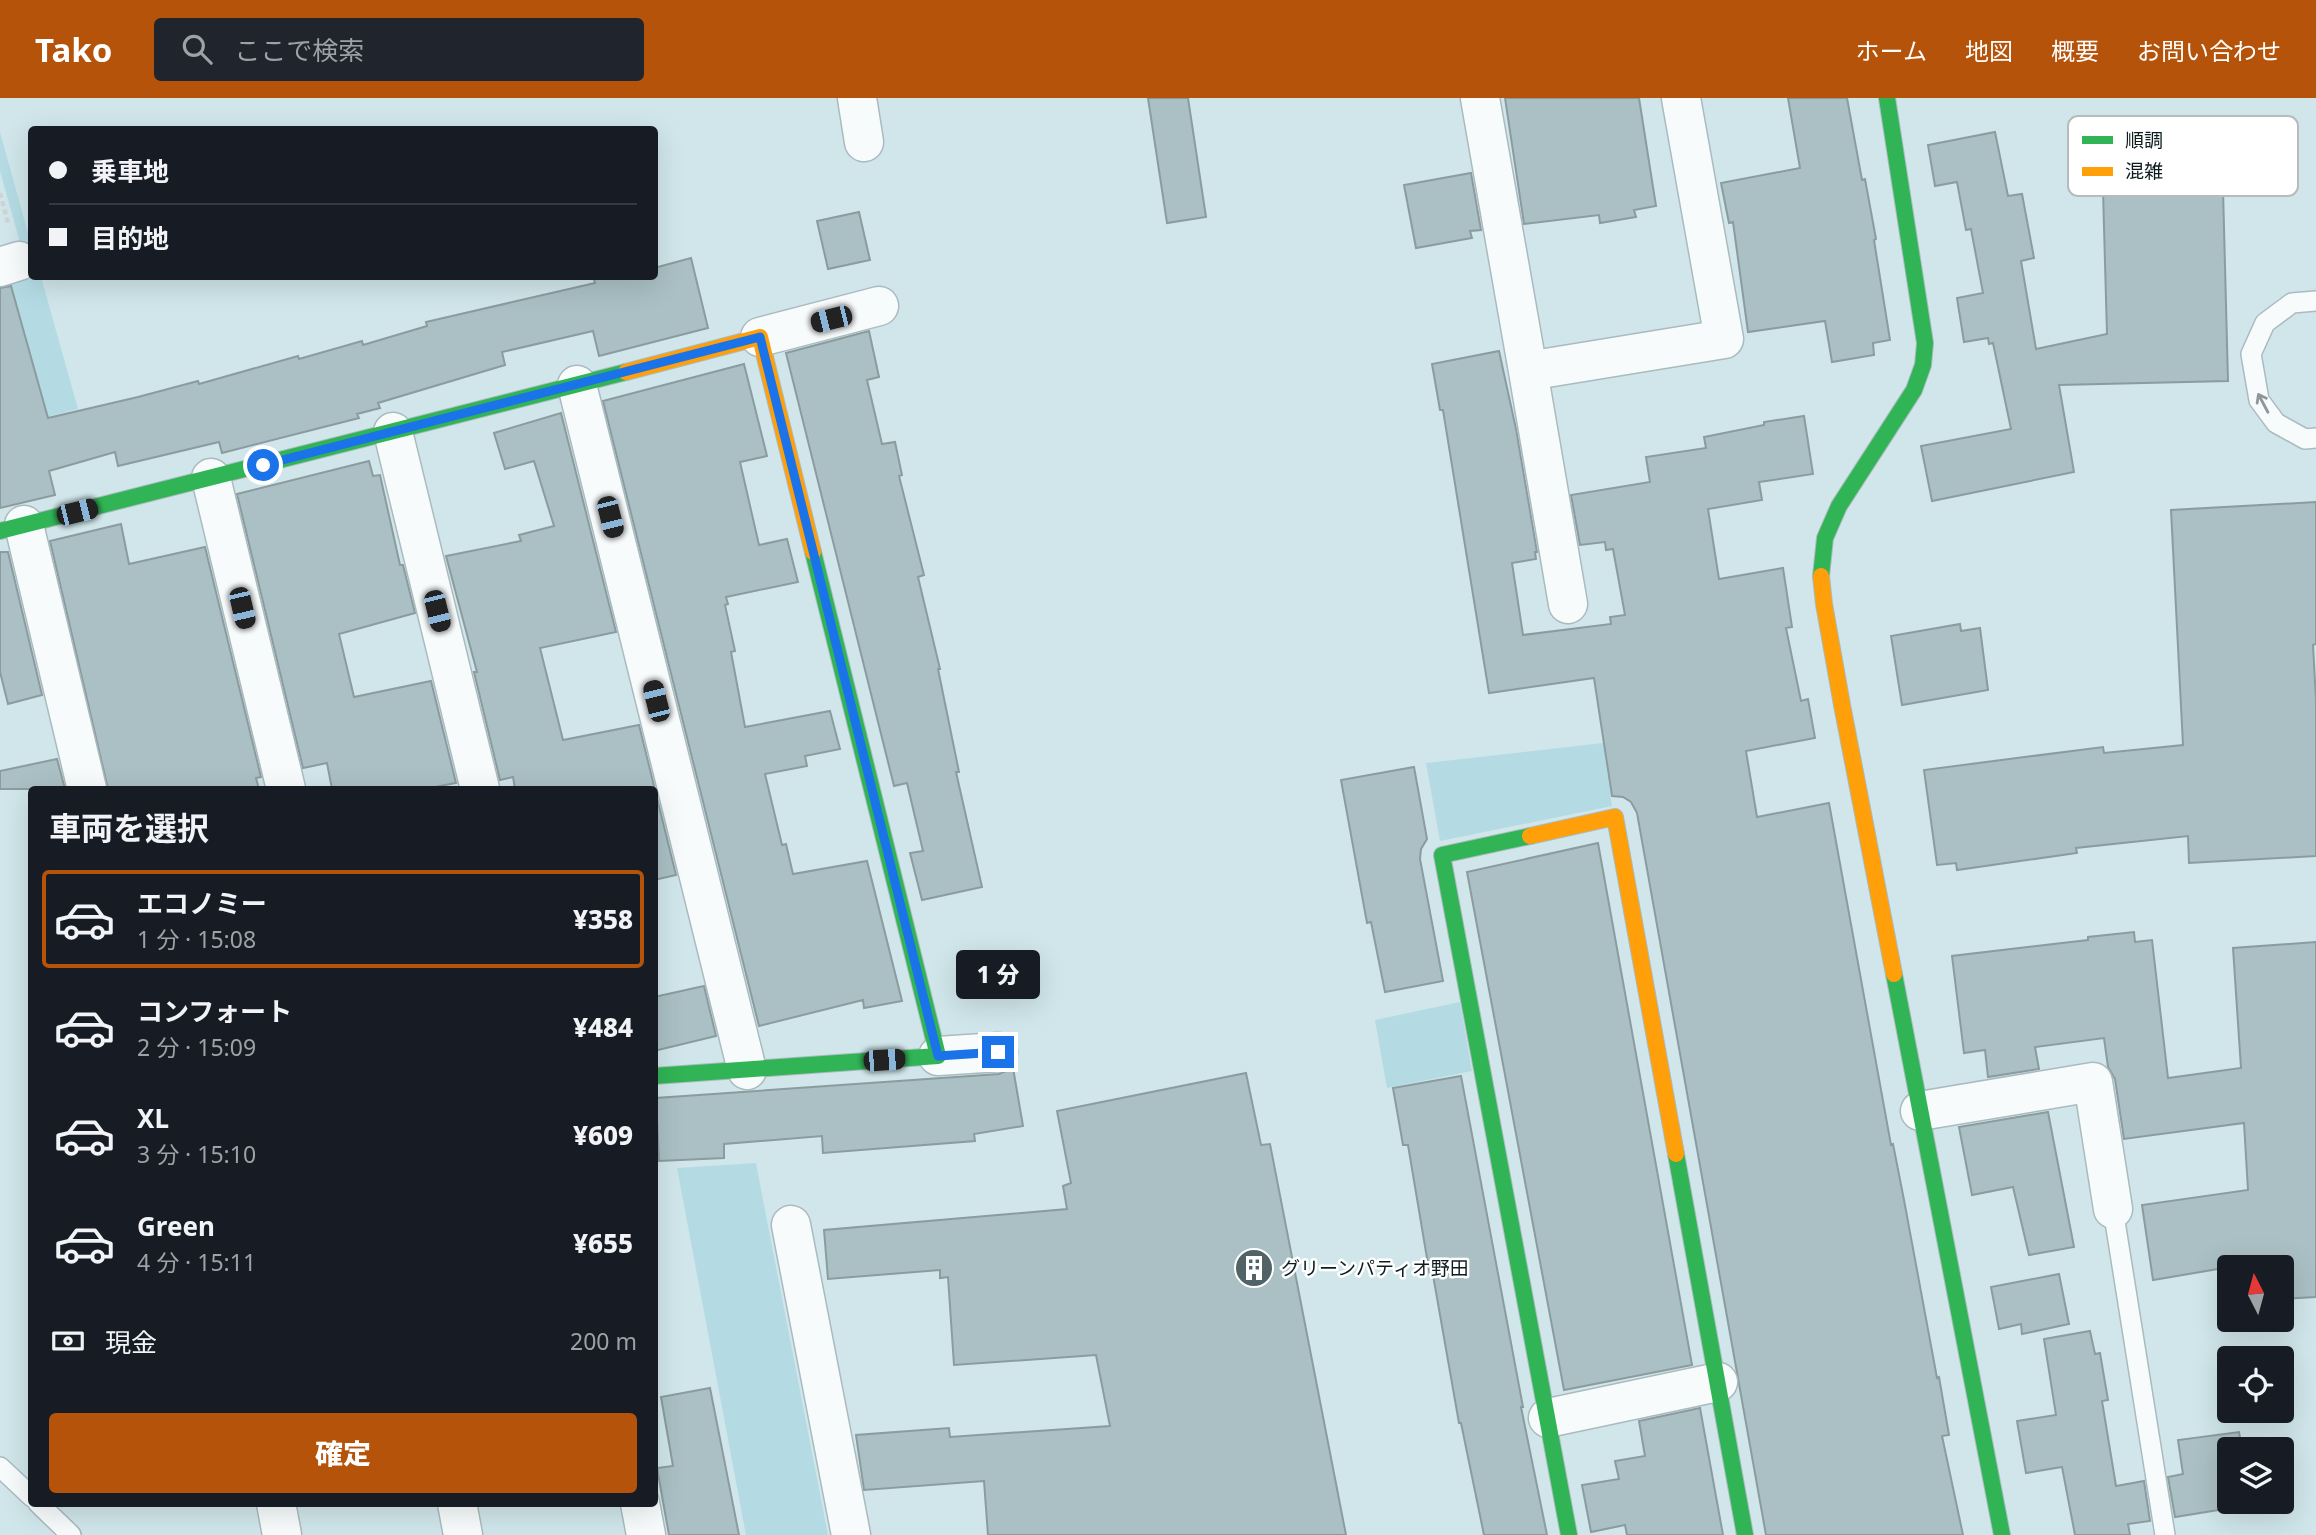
<!DOCTYPE html>
<html lang="ja">
<head>
<meta charset="utf-8">
<style>
  :root { --surface:#171b24; --page:#20242c; --text:#f1f3f6; --muted:#9ea1a6; --line:#363941; --accent:#b45309 }
  body { margin:0; font-family:"Noto Sans","Noto Sans JP",sans-serif; background:var(--page); color:var(--text); height:100vh; display:flex; flex-direction:column; font-size:26px; white-space:nowrap }
  * { box-sizing:border-box; margin:0 }
  p { font-size:23px; color:var(--muted) }
  .icon { flex:none; width:38px; height:38px; fill:none; stroke:currentColor; stroke-width:2; stroke-linecap:round; stroke-linejoin:round }
  .map { position:relative; flex:1; overflow:hidden }
  .panel { position:absolute; left:28px; top:688px; width:630px; height:721px; display:flex; flex-direction:column; background:var(--surface); border-radius:7px; box-shadow:0 7px 28px #0002 }
  .panel>* { flex:none }
  .hud { position:absolute; left:28px; top:28px; width:630px; height:154px; border-radius:7px; box-shadow:0 7px 28px #0002; display:grid; align-content:center; height:154px; padding:0 21px; background:var(--surface) }
  .needle { width:46px; rotate:354deg }
  .tools { position:absolute; left:2217px; top:1157px; display:grid; gap:14px }
  .tools a { display:grid; place-items:center; width:77px; height:77px; border-radius:7px; background:var(--surface); box-shadow:0 7px 28px #0002; font-size:35px }
  .end { position:absolute; width:32px; height:32px; margin:-16px; border:9px solid #1a73e8; background:#fff; box-shadow:0 0 0 4px #fff }
  .from { border-radius:50% }
  .bubble { position:absolute; height:49px; border-radius:7px; background:var(--surface); box-shadow:0 7px 28px #0002; font-size:23px; font-weight:800; line-height:49px; text-align:center }
  .car { position:absolute; width:21px; height:42px; margin:-21px -10px; border-radius:9px; box-shadow:0 0 5px 2px #0007; background:linear-gradient(#222 24%,#8ab4d8 0 40%,#222 0 76%,#8ab4d8 0 86%,#222 0) }
  .hud b { display:flex; align-items:center; gap:24px; height:66px; font-size:26px }
  .hud b+b { border-top:2px solid var(--line) }
  .hud i { width:18px; height:18px; background:var(--text) }
  ul { padding:0; list-style:none }
  li { display:flex; align-items:center; gap:21px; height:98px; margin:0 14px 10px; padding:0 7px; border:4px solid transparent; border-radius:7px }
  li div { flex:1 }
  li b { display:block; font-size:26px }
  li em { font-style:normal; font-weight:800 }
  li.active { border-color:var(--accent) }
  li>.icon { width:63px; height:63px; stroke-width:1.5 }
  h2 { padding:0 21px; font-size:32px; line-height:84px }
  .pay { display:flex; align-items:center; gap:18px; height:77px; padding:0 21px; font-size:26px }
  .pay p { margin-inline-start:auto }
  .button { display:flex; gap:14px; margin-top:auto; padding:14px 21px }
  .button a { flex:1; height:80px; border-radius:7px; background:var(--accent); color:#fff; font-size:28px; font-weight:800; line-height:80px; text-align:center }
  header { display:flex; align-items:center; gap:42px; box-sizing:border-box; height:98px; padding:0 35px; background:var(--accent); color:#fff }
  header strong { font-size:33px }
  nav { display:flex; gap:38px; margin-inline-start:auto; font-size:24px }
  .search { width:490px; height:63px; background:var(--page); display:flex; align-items:center; gap:18px; box-sizing:border-box; padding:0 24px; border-radius:7px; color:var(--muted); font-size:26px }
  .map>svg:first-child { display:block }
  .green { fill:#b4dbe4 }
  .building { fill:#aac0c5; stroke:#8b9c9f; stroke-width:2 }
  .lines { fill:none; stroke-linecap:round; stroke-linejoin:round }
  .lane-casing { stroke:#aabbbf; stroke-width:22 }
  .street-casing { stroke:#aabbbf; stroke-width:41 }
  .fast-casing { stroke:#aabbbf; stroke-width:18 }
  .slow-casing { stroke:#aabbbf; stroke-width:18 }
  .path { stroke:#ced4d6; stroke-width:4.5; stroke-dasharray:5 3.5; stroke-linecap:butt }
  .lane { stroke:#f8fbfc; stroke-width:19 }
  .street { stroke:#f8fbfc; stroke-width:38 }
  .fast { stroke:#30b455; stroke-width:16 }
  .slow { stroke:#ff9f0a; stroke-width:16 }
  .oneway { stroke:#8f9799 }
  .route { stroke:#1a73e8; stroke-width:9 }
  .labels { text-anchor:middle; dominant-baseline:central; stroke-width:5; stroke-linejoin:round; paint-order:stroke }
  .poi-label { font-size:19px; fill:#0e1c20; stroke:#fff; text-anchor:start }
  .key { fill:#fff; stroke:#b7bbbc; stroke-width:2 }
  .key-label { font-size:19px; fill:#0e1c20 }
</style>
</head>
<body>
<header>
<strong>Tako</strong>
<div class="search"><svg class="icon" aria-label="search" viewBox="0 0 24 24"><circle cx="10" cy="10" r="6"/><path d="M15 15l6 6"/></svg>ここで検索</div>
<nav><a>ホーム</a><a>地図</a><a>概要</a><a>お問い合わせ</a></nav>
</header>
<div class="map">
<svg width="2316" height="1437" viewBox="0 0 2316 1437">
  <rect width="100%" height="100%" fill="#d0e6ea"/>
  <!-- green -->
  <path class="green" d="M0 34 31 146 32 178 41 179 78 311 0 331V185L29 177 0 73Z
    M1603 645 1612 708 1440 743 1426 665Z
    M1460 904 1472 973 1387 990 1375 922Z
    M756 1065 764 1107 828 1437H746L677 1070Z"/>
  <!-- building -->
  <path class="building" d="M1148 0H1188L1206 119 1167 125Z
    M1505 0H1639L1656 108 1634 112 1636 119 1600 125 1599 117 1524 126Z
    M1788 0H1847L1862 82 1865 81 1876 141 1874 142 1890 242 1873 245 1874 257 1832 264 1825 223 1748 234 1733 124 1729 125 1721 85 1800 70Z
    M1995 34 2008 98 2022 96 2034 160 2021 163 2036 251 2107 236 2102 57 2222 53 2228 283 2059 287 2074 374 1932 403 1921 348 2011 331 1993 245 1989 246 1988 240 1964 244 1957 200 1983 195 1971 131 1966 132 1957 84 1935 88 1928 47Z
    M1471 75 1481 132 1470 133 1472 140 1416 150 1404 87Z
    M859 114 870 162 828 171 817 123Z
    M691 160 708 230 599 258 593 233 502 254 505 267 378 305 380 310 357 316 359 320 222 355 219 344 118 368 115 354 49 373 55 397 0 410V190L11 188 48 320 138 299 198 283 199 286 298 258 299 261 362 243 363 247 427 228 426 224 595 185 593 178H654V170Z
    M869 233 879 279 867 282 882 346 895 344 902 377 899 378 924 477 918 479 940 571H938L959 674H956L982 789 922 802 910 755 923 753 907 685 894 688 786 255Z
    M1499 253 1516 331 1537 454H1535L1536 461 1512 465 1523 537 1611 526 1610 519 1625 517 1613 451 1606 452 1605 444 1580 447 1571 397 1650 384 1646 359 1706 350 1704 339 1764 327V324L1804 318 1813 376 1759 384 1762 402 1708 411 1719 481 1783 470 1792 529 1786 530 1801 603 1808 601 1815 640 1746 653 1757 719 1829 705 1891 1047 1893 1046 1904 1102 1937 1280 1939 1279 1949 1337 1942 1338 1963 1437H1766L1637 715 1631 704 1623 699 1612 698 1594 580 1489 595 1443 312H1440L1432 266Z
    M744 266 767 358 740 364 759 447 787 441 798 484 726 499 728 506 725 507 735 553 731 554 745 629 830 613 840 651 805 658 807 668 765 676 782 747 786 746 793 776 867 763 902 903 864 910 863 902 759 928 603 303Z
    M561 315 616 534 540 550 563 642 639 627 676 777 654 782V691H515L513 679 500 682 474 574H477L446 458 521 443 519 437 554 428 534 363 505 371 494 335Z
    M369 363 373 378 380 377 400 467H403L415 515 339 536 354 599 431 583 456 685 424 691H332L327 665 303 670 237 396Z
    M2316 404V546L2313 547 2316 602V758L2189 765 2188 738 2076 750 2077 755 1957 772 1956 765 1937 767 1924 672 2103 649 2104 655 2183 647 2171 412Z
    M121 426 129 466 205 449 261 679 256 680 259 691H108L50 443Z
    M0 454H8L42 597 8 606 0 574Z
    M1960 526 1961 533 1980 530 1988 592 1902 607 1891 538Z
    M57 661 65 691H0V673Z
    M1414 669 1427 741 1421 751 1420 761 1443 883 1385 894 1371 824 1367 825 1341 682Z
    M1598 745 1692 1267 1564 1292 1467 774Z
    M2134 834 2135 844 2152 842 2168 980 2241 970 2233 850 2316 844V1199L2282 1201V1169H2230L2153 1182 2142 1107 2248 1092 2244 1025 2124 1041 2115 981 2108 969 2104 940 2035 949 2039 971 1988 979 1985 952 1964 955 1952 858 2088 842V839Z
    M704 888 716 938 654 953V899Z
    M1013 970 1023 1028 974 1036 975 1043 823 1055 822 1038 724 1046V1060L659 1063 656 1000 999 976Z
    M1246 975 1261 1047 1270 1046 1346 1437H988L984 1383 864 1392 856 1337 949 1330 950 1339 1110 1328 1096 1257 954 1267 948 1179 940 1180V1172L828 1181 824 1132 1067 1111 1063 1088 1071 1085 1057 1013Z
    M1461 978 1523 1309H1521L1547 1437H1484L1461 1325H1459L1433 1177 1430 1178 1408 1047H1403L1393 990Z
    M2048 1014 2074 1149 2029 1157 2013 1089 1972 1097 1959 1029Z
    M2059 1176 2069 1226 2022 1236 2021 1226 1999 1231 1991 1189Z
    M2090 1233 2095 1256 2100 1255 2108 1302 2102 1303 2116 1388 2144 1383 2150 1423 2128 1426 2130 1437H2075L2062 1369 2026 1375 2017 1323 2056 1317 2044 1241Z
    M710 1290 739 1437H669L657 1370 673 1368 661 1299Z
    M1700 1310 1723 1437H1627L1625 1427 1591 1434 1582 1387 1619 1381 1615 1363 1645 1358 1639 1323Z
    M2239 1334 2242 1351H2230V1404H2250V1407L2175 1419 2168 1379 2183 1376 2178 1342Z"/>
  <g class="lines">
    <defs>
      <path id="lane" d="M2316 203 2292 205 2265 225 2251 256 2259 302 2276 325 2305 341 2316 340
        M2113 1111 2165 1437
        M0 1369 32 1399
        M38 1405 71 1437"/>
      <path id="street" d="M857 0 864 44
        M1480 0 1528 273 1724 241 1681 0
        M0 169 19 163
        M760 239 879 208
        M1528 273 1568 506
        M577 287 747 972
        M393 334 480 691
        M211 380 286 691
        M24 427 87 691
        M938 958 998 954
        M1920 1013 2093 984 2113 1111
        M791 1127 851 1437
        M1548 1320 1718 1284
        M276 1405 282 1437
        M457 1405 463 1437
        M640 1405 646 1437"/>
      <path id="fast" d="M0 433 626 274
        M1821 478 1825 440 1839 408 1914 292 1923 267 1925 245 1887 0
        M1530 738 1442 757 1569 1437
        M1894 876 2002 1437
        M654 978 938 958 813 454
        M1676 1056 1745 1437"/>
      <path id="slow" d="M626 274 760 239 813 454
        M1821 478 1824 506 1842 607 1894 876
        M1530 738 1615 719 1676 1056"/>
    </defs>
    <!-- lane casing -->
    <use href="#lane" class="lane-casing"/>
    <!-- street casing -->
    <use href="#street" class="street-casing"/>
    <!-- fast casing -->
    <use href="#fast" class="fast-casing"/>
    <!-- slow casing -->
    <use href="#slow" class="slow-casing"/>
    <!-- path -->
    <path class="path" d="M0 95 8 125"/>
    <!-- lane -->
    <use href="#lane" class="lane"/>
    <!-- street -->
    <use href="#street" class="street"/>
    <!-- fast -->
    <use href="#fast" class="fast"/>
    <!-- slow -->
    <use href="#slow" class="slow"/>
  </g>
  <!-- one-way arrows -->
  <defs><path id="oneway-shaft" d="M-6 0H5M1.5-3L5.5 0L1.5 3" fill="none" stroke-width="1.6" stroke-linecap="round" stroke-linejoin="round" transform="scale(1.75)"/></defs>
  <use class="oneway" href="#oneway-shaft" transform="translate(2263 305) rotate(-118)"/>
  <g class="lines">
    <!-- route -->
    <path class="route" d="M263 367 760 239 938 958 998 954"/>
  </g>
  <!-- icons -->
  <defs>
    <symbol id="building-disc" viewBox="-11 -11 22 22"><circle r="9.5" fill="#526367" stroke="#fff"/><path d="M-4-6H4V6H1V3H-1V6H-4ZM-2.5-4.3h1.7v1.8h-1.7ZM.8-4.3h1.7v1.8H.8ZM-2.5-1h1.7V.8h-1.7ZM.8-1h1.7V.8H.8Z" fill="#fff"/></symbol>
  </defs>
  <g fill-rule="evenodd">
    <use href="#building-disc" x="1232" y="1148" width="44" height="44"/>
  </g>
  <g class="labels">
    <!-- poi labels -->
    <g class="poi-label">
      <text x="1281" y="1170">グリーンパティオ野田</text>
    </g>
  </g>
  <!-- legend -->
  <rect x="2068" y="18" width="230" height="80" rx="10" class="key"/>
  <rect x="2082" y="38" width="31" height="8" fill="#30b455"/>
  <rect x="2082" y="69" width="31" height="9" fill="#ff9f0a"/>
  <g class="key-label">
    <text x="2125" y="49">順調</text>
    <text x="2125" y="80">混雑</text>
  </g>
</svg>
<div class="tools">
<a><svg class="needle" viewBox="-14 -14 28 28"><path d="M0-13l5 13h-10z" fill="#e53935"/><path d="M0 13l5-13h-10z" fill="#9ea1a6"/></svg></a>
<a><svg class="icon" aria-label="locate" viewBox="0 0 24 24"><circle cx="12" cy="12" r="6"/><path d="M12 2v4M12 18v4M2 12h4M18 12h4"/></svg></a>
<a><svg class="icon" aria-label="layers" viewBox="0 0 24 24"><path d="M12 4l9 5-9 5-9-5zM3 14l9 5 9-5"/></svg></a>
</div>
<i class="end from" style="left:263px;top:367px"></i>
<i class="end" style="left:998px;top:954px"></i>
<div class="bubble" style="left:956px;top:852px;width:84px">1 分</div>
<i class="car" style="left:831px;top:221px;rotate:256deg"></i>
<i class="car" style="left:77px;top:414px;rotate:76deg"></i>
<i class="car" style="left:610px;top:419px;rotate:166deg"></i>
<i class="car" style="left:242px;top:510px;rotate:167deg"></i>
<i class="car" style="left:437px;top:513px;rotate:166deg"></i>
<i class="car" style="left:656px;top:603px;rotate:346deg"></i>
<i class="car" style="left:884px;top:962px;rotate:86deg"></i>
<div class="hud">
<b><i class="from"></i>乗車地</b>
<b><i></i>目的地</b>
</div>
<section class="panel">
<h2>車両を選択</h2>
<ul>
<li class="active"><svg class="icon" aria-label="car" viewBox="0 0 24 24"><path d="M5 17H2v-5l4-1 3-4h7l3 4 3 1v5h-3M9 17h6M6 11h13"/><circle cx="7" cy="17" r="2"/><circle cx="17" cy="17" r="2"/></svg><div><b>エコノミー</b><p>1 分 · 15:08</p></div><em>¥358</em></li>
<li><svg class="icon" aria-label="car" viewBox="0 0 24 24"><path d="M5 17H2v-5l4-1 3-4h7l3 4 3 1v5h-3M9 17h6M6 11h13"/><circle cx="7" cy="17" r="2"/><circle cx="17" cy="17" r="2"/></svg><div><b>コンフォート</b><p>2 分 · 15:09</p></div><em>¥484</em></li>
<li><svg class="icon" aria-label="car" viewBox="0 0 24 24"><path d="M5 17H2v-5l4-1 3-4h7l3 4 3 1v5h-3M9 17h6M6 11h13"/><circle cx="7" cy="17" r="2"/><circle cx="17" cy="17" r="2"/></svg><div><b>XL</b><p>3 分 · 15:10</p></div><em>¥609</em></li>
<li><svg class="icon" aria-label="car" viewBox="0 0 24 24"><path d="M5 17H2v-5l4-1 3-4h7l3 4 3 1v5h-3M9 17h6M6 11h13"/><circle cx="7" cy="17" r="2"/><circle cx="17" cy="17" r="2"/></svg><div><b>Green</b><p>4 分 · 15:11</p></div><em>¥655</em></li>
</ul>
<div class="pay"><svg class="icon" aria-label="cash" viewBox="0 0 24 24"><path d="M3 7h18v10H3z"/><circle cx="12" cy="12" r="2"/></svg>現金<p>200 m</p></div>
<div class="button"><a>確定</a></div>
</section>
</div>
</body>
</html>
